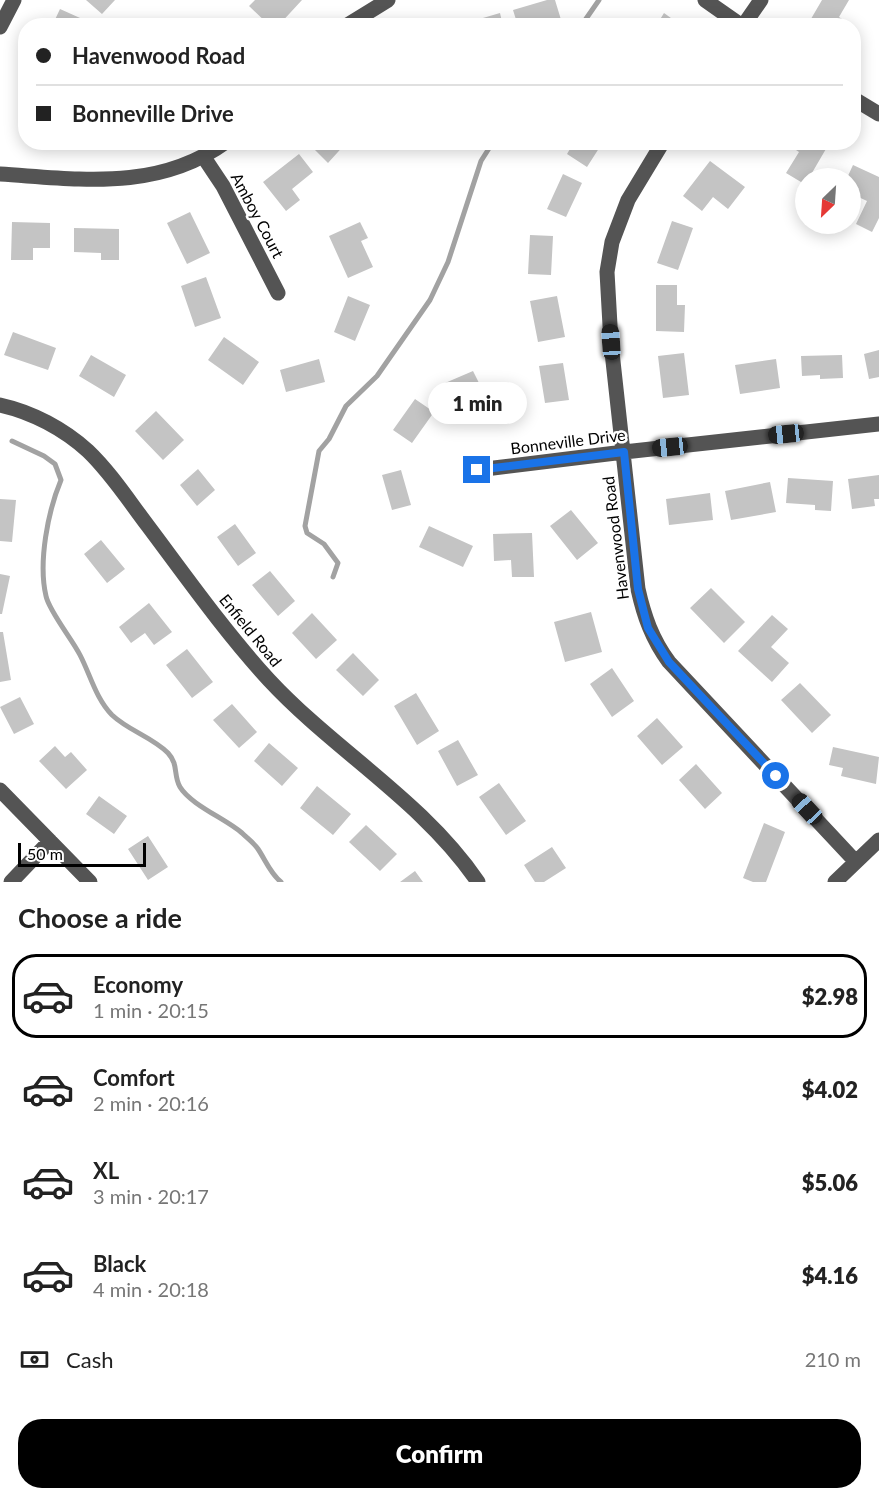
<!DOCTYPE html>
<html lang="en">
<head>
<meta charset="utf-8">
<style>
  :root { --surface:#fff; --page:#f6f6f6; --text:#222; --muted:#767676; --line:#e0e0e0; --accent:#000 }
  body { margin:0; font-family:Lato,sans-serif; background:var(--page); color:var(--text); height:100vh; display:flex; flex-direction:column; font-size:22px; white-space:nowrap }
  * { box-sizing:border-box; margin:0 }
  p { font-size:20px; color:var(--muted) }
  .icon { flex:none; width:33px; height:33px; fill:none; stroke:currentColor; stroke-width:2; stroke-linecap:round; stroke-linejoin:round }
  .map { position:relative; height:882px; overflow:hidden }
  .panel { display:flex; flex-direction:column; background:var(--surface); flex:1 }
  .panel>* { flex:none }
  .banner { position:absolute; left:18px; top:18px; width:843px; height:132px; border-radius:24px; box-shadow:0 3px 15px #0003; display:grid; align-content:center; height:132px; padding:0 18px; background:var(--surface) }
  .needle { width:39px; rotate:205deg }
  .buttons { position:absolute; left:795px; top:168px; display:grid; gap:12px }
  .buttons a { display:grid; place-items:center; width:66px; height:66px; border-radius:50%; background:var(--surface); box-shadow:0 3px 15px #0003; font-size:30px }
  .scale { position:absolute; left:18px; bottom:15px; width:128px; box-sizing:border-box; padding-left:6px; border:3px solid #000; border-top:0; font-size:16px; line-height:21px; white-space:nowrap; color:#000; -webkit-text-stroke:4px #fff; paint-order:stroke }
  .end { position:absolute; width:27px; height:27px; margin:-14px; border:8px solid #1a73e8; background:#fff; box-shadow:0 0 0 3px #fff }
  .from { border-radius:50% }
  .bubble { position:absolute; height:42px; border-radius:21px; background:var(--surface); box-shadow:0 3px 15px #0003; font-size:20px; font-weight:800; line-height:42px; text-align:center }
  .car { position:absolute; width:18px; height:36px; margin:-18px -9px; border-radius:8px; box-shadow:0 0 4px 2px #0007; background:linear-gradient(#222 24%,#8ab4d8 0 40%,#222 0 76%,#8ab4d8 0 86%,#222 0) }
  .banner b { display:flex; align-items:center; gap:21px; height:57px; font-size:22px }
  .banner b+b { border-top:2px solid var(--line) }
  .banner i { width:15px; height:15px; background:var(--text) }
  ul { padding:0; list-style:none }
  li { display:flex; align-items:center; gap:18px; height:84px; margin:0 12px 9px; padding:0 6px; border:3px solid transparent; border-radius:24px }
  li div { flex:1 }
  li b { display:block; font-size:22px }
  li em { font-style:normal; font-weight:800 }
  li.selected { border-color:var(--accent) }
  li>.icon { width:54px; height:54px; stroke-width:1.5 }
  h2 { padding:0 18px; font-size:27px; line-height:72px }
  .pay { display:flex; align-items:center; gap:15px; height:66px; padding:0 18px; font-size:22px }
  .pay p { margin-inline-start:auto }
  .cta { display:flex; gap:12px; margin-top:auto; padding:12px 18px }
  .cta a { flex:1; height:69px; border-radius:24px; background:var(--accent); color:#fff; font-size:24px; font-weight:800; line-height:69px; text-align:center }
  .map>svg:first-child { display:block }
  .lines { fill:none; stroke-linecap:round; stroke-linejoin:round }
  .stream { stroke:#a2a2a2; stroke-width:5 }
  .building { fill:#c4c4c4 }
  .minor { stroke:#545454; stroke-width:15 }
  .route { stroke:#1a73e8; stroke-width:8 }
  .labels { text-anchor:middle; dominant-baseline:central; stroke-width:5; stroke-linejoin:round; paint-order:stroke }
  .street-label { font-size:16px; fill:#000; stroke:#fff }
</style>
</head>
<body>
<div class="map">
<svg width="879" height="882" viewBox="0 0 879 882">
  <rect width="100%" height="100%" fill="#fff"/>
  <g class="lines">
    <!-- stream -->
    <path class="stream" d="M581 26 599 0
      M12 441 44 456 55 464 61 480C48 511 38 562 46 596 49 611 72 639 80 655 90 674 96 699 112 715 129 731 152 737 168 753 179 765 173 775 180 787 191 805 226 819 242 833 247 838 254 843 258 849 266 861 270 873 281 882
      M333 577 338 563 324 544 307 533 305 526 319 451 329 439 346 406 377 376 430 300 448 262 481 161 493 142"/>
  </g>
  <!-- building -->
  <path class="building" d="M86 0H115L102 14Z
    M255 0H302L278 26H270L249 6Z
    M547 0H555L562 23 554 26H518L513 10Z
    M822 0H849L839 17 850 24 849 26 808 24Z
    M60 9 89 22 87 26H52Z
    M500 13 503 26H459V25Z
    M664 13 682 26H656Z
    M312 142H347L328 163 310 145Z
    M574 142H603L587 167 567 154Z
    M784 142H830L809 178H806V185L786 173 799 152Z
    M299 154 313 172 292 189 300 200 286 211 263 182Z
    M710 161 745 187 728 209 713 197 702 211 683 196Z
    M853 165 879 177V218L872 232 856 224 867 201 850 193V178H847Z
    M563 174 582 183 566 217 547 209Z
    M190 212 210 253 187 264 167 223Z
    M672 221 693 228 678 270 657 263Z
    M12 222 50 223V248H33V260H11Z
    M360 222 368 238 361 241 373 267 348 278 329 236Z
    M74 228 119 229V260H101V253L74 252Z
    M530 235 553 236 551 275 528 274Z
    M206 277 221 318 195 327 181 286Z
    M656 285H677V305H685L684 332 656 331Z
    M348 296 370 305 355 341 334 332Z
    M557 296 565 337 538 342 530 301Z
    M13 332 56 348 48 370 4 355Z
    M224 337 259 362 243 385 208 360Z
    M879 350V377L869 379 864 354Z
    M684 353 689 395 663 398 658 356Z
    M91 355 126 375 114 397 79 376Z
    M842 355 843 378 820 379V375L802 376 801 356Z
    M319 359 325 382 286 392 280 370Z
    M776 359 780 388 740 394 735 365Z
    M563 363 569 400 545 403 539 366Z
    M473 371 483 391 454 403 445 383Z
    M415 399 434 412 412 443 393 430Z
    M156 411 184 440 163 460 135 431Z
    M198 469 215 490 197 506 180 485Z
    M401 470 411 505 392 510 382 475Z
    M879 475V499H874L875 506 852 509 848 479Z
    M788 478 833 481 831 511 815 510V505L786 503Z
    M770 482 776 512 731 520 725 491Z
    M710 493 713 520 669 525 666 499Z
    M0 499 16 500 12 542 0 541Z
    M571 510 598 543 577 560 550 526Z
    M235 524 256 553 238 566 217 537Z
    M429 526 473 546 463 567 419 547Z
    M532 533 534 577H512L511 560 494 561 493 534Z
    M101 540 125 569 107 583 84 554Z
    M270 571 295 601 278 616 252 585Z
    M0 574 10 576 2 614H0Z
    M711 588 745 622 724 643 690 608Z
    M149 603 172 632 154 645 145 633 131 643 119 627Z
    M591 612 602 652 565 662 554 622Z
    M312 613 337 640 316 659 292 633Z
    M772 615 788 629 771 647 789 663 772 682 738 651Z
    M0 632H3L11 680 0 682Z
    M187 649 213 682 192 698 166 665Z
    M353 653 379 680 363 696 336 670Z
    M612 668 634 701 612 717 590 684Z
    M800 683 831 715 812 733 781 700Z
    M416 693 439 731 417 745 394 706Z
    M20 697 34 724 14 734 0 707Z
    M232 704 257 732 239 748 213 720Z
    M657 718 683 747 662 765 637 736Z
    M458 740 478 775 457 786 438 751Z
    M269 743 298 768 282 786 254 761Z
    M55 746 65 757 71 752 87 770 66 789 39 761Z
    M833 747 879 757 876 784 841 776 843 768 829 765Z
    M696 764 722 793 705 809 679 780Z
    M499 783 526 821 506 835 479 797Z
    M317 786 351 814 333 835 300 808Z
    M99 796 127 816 114 834 86 814Z
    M764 823 785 832 766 882H753L743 878Z
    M366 825 397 854 380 871 349 842Z
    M148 836 168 867 148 880 128 849Z
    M552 847 566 868 544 882H535L524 865Z
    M415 871 423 882H400Z"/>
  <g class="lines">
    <!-- minor -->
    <path class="minor" d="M705 0 742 26
      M346 26 388 0
      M743 26 761 0
      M0 27 14 0
      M854 99 879 114
      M663 142 628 200 612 242 607 272 611 343 638 589C644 616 652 639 669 662L856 862
      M203 156 223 186 278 293
      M0 174C79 179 157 192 226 142
      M0 405C32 412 64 429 88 451 111 473 129 501 148 526 187 578 225 632 269 680 335 751 423 801 478 882
      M477 470 624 452 879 424
      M0 790 90 882
      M11 882 50 841
      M835 882 879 840"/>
  </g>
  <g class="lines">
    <!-- route -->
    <path class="route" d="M477 470 624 452 638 589 648 628 669 662 776 776"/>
  </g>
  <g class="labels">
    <!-- street labels -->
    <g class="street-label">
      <text transform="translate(258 215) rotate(62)">Amboy Court</text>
      <text transform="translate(568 441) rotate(-7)">Bonneville Drive</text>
      <text transform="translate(615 538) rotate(-97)">Havenwood Road</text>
      <text transform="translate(251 630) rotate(51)">Enfield Road</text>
    </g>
  </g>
</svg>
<div class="buttons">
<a><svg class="needle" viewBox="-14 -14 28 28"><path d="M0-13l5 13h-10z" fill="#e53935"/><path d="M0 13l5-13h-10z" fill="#767676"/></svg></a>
</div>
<div class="scale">50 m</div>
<i class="end from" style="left:776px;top:776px"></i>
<i class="end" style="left:477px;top:470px"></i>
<div class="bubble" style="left:428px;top:382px;width:99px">1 min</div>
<i class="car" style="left:611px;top:342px;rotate:356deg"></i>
<i class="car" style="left:786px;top:434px;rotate:264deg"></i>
<i class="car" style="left:670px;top:447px;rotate:264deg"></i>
<i class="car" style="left:807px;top:809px;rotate:317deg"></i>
<div class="banner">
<b><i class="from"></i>Havenwood Road</b>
<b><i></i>Bonneville Drive</b>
</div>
</div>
<section class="panel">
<h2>Choose a ride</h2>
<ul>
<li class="selected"><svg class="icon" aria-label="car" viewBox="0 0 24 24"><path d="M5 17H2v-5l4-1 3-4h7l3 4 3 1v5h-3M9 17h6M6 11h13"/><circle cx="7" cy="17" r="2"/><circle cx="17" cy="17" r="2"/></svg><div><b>Economy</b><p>1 min · 20:15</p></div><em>$2.98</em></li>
<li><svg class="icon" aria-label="car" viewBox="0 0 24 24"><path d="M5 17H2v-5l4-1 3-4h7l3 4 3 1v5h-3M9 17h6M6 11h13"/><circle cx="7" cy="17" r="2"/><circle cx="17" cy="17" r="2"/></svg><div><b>Comfort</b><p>2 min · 20:16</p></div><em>$4.02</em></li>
<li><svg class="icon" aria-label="car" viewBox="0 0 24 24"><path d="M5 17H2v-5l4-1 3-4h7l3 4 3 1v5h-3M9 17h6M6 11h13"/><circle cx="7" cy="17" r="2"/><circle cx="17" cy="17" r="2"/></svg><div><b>XL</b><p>3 min · 20:17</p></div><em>$5.06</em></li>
<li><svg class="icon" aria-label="car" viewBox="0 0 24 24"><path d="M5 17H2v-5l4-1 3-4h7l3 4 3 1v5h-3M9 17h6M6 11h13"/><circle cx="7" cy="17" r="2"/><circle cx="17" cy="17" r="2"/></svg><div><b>Black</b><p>4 min · 20:18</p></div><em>$4.16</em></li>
</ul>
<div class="pay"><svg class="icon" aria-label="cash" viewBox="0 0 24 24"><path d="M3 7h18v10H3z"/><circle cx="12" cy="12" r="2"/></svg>Cash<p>210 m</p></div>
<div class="cta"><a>Confirm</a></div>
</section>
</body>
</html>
